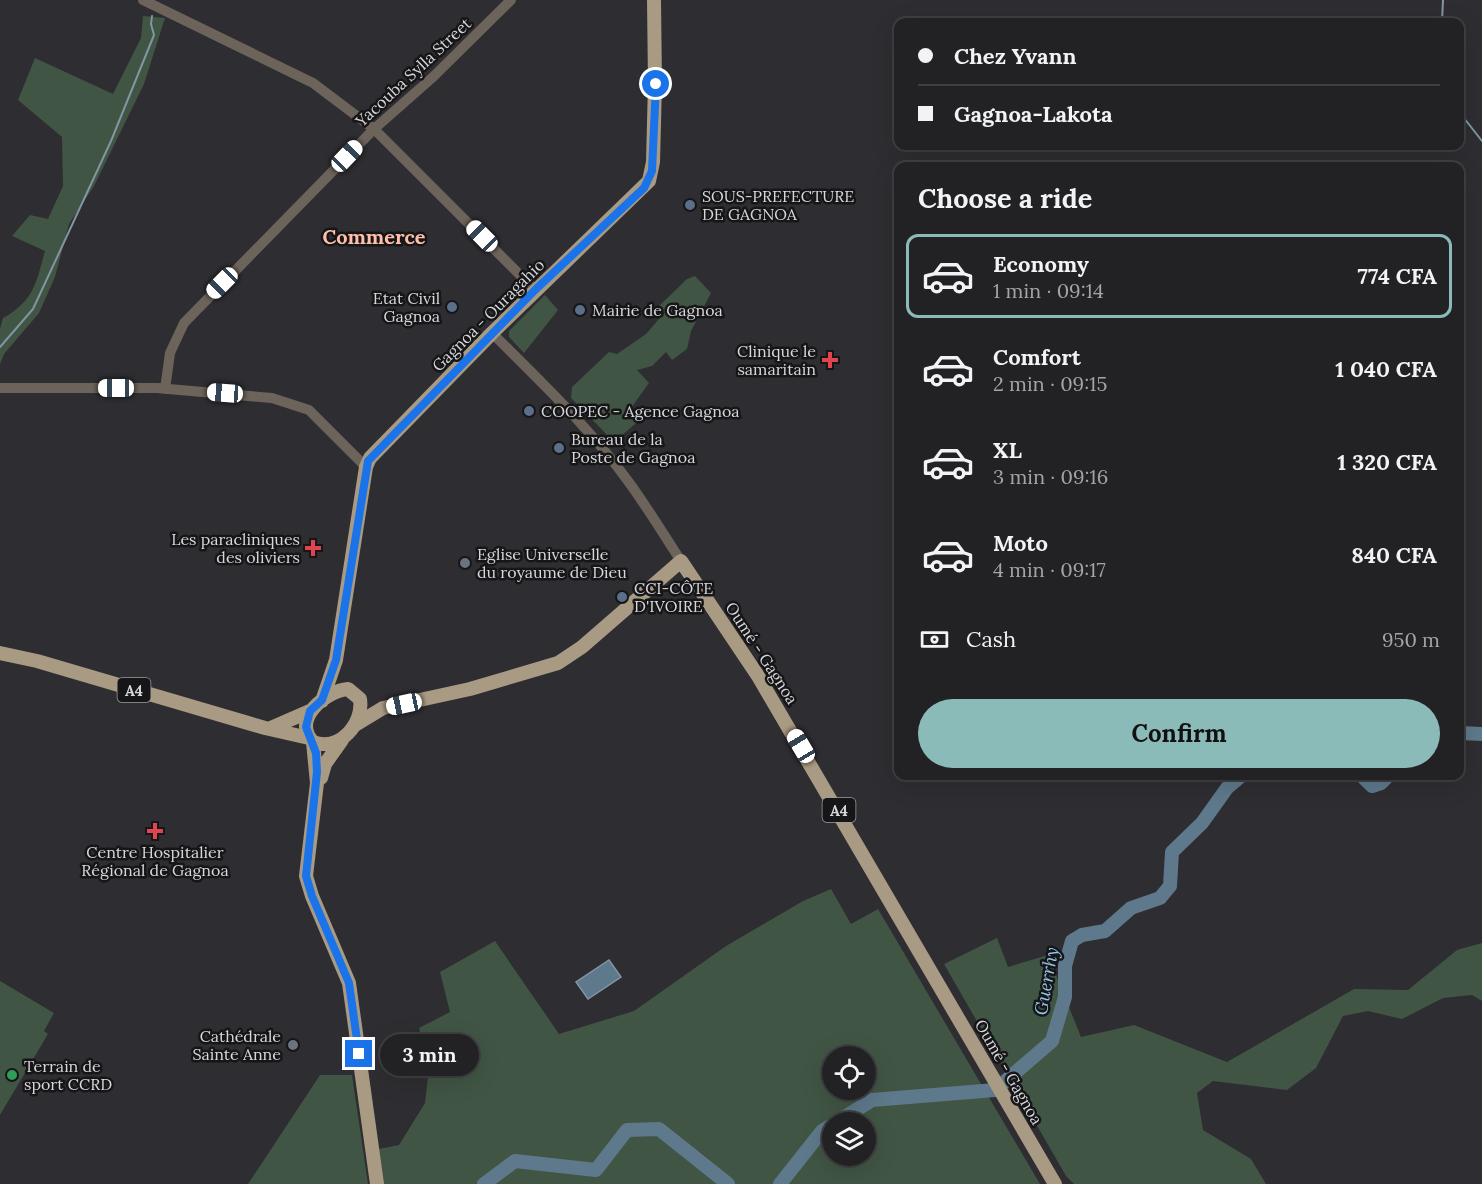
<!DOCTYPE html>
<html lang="en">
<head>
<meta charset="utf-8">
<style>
  :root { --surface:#222225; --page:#2a2a2d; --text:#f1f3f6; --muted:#a2a4a7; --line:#3f3f42; --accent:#8bbbb9 }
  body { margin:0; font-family:Lora,serif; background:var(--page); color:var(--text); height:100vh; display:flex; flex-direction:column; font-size:22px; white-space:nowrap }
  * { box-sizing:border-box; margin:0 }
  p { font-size:20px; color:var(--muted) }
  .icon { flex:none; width:33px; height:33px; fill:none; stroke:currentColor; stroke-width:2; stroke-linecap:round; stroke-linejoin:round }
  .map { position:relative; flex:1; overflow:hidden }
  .panel { position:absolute; left:894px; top:162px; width:570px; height:618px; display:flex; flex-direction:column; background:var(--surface); border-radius:12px; box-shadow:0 6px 24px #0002,0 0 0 2px var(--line) }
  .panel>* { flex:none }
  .banner { position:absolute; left:894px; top:18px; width:570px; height:132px; border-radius:12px; box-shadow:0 6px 24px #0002,0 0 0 2px var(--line); display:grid; align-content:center; height:132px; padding:0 24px; background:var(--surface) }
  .controls { position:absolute; left:822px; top:1046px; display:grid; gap:12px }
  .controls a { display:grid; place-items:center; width:54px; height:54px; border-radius:50%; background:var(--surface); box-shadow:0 6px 24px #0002,0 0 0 2px var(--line); font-size:30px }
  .end { position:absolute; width:27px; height:27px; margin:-14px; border:8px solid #1a73e8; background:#fff; box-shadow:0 0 0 3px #fff }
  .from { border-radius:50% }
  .bubble { position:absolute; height:42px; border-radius:21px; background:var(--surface); box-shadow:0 6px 24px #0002,0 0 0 2px var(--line); font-size:20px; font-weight:700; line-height:42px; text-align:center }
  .car { position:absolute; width:18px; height:36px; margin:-18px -9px; border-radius:8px; box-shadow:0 0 4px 2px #0007; background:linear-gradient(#fff 24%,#345 0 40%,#fff 0 76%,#345 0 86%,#fff 0) }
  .banner b { display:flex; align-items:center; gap:21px; height:57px; font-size:22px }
  .banner b+b { border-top:2px solid var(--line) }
  .banner i { width:15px; height:15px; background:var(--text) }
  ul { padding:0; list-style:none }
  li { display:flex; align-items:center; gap:18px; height:84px; margin:0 12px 9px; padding:0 12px; border:3px solid transparent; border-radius:12px }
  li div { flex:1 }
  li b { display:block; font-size:22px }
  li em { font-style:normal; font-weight:700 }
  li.current { border-color:var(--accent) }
  li>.icon { width:54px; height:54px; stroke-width:1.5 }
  h2 { padding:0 24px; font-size:27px; line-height:72px }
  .pay { display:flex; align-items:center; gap:15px; height:66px; padding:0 24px; font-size:22px }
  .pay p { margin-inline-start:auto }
  .action { display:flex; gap:12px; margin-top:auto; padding:12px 24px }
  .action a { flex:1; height:69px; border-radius:36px; background:var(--accent); color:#111; font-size:24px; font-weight:700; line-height:69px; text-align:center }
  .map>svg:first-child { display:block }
  .green { fill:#415544; fill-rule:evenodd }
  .water { fill:#5e798b; stroke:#8295a2; stroke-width:1.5 }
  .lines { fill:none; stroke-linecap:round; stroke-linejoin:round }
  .stream { stroke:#8295a2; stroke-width:2 }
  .river { stroke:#5e798b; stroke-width:14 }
  .minor { stroke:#6c645a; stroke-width:10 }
  .major { stroke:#a99a83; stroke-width:14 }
  .route { stroke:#1a73e8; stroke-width:8 }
  .service-dot { fill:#5c6f8a; stroke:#161618; stroke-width:2 }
  .health-dot { fill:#e0444e; stroke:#161618; stroke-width:2 }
  .worship-dot { fill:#6b7280; stroke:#161618; stroke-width:2 }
  .leisure-dot { fill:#2e9e5b; stroke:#161618; stroke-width:2 }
  .labels { text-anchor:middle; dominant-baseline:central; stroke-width:5; stroke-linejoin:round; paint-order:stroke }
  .shield { fill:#161618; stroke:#9d9d9f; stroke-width:1.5 }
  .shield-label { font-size:15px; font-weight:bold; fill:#d7d7d9 }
  .street-label { font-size:16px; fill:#d7d7d9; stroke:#161618 }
  .poi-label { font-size:16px; fill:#d7d7d9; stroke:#161618; text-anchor:start }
  .water-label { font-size:18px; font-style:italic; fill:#93c6e8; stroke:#161618 }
  .quarter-label { font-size:20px; font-weight:bold; fill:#ffbfa8; stroke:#161618 }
</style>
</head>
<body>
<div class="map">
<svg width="1482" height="1184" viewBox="0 0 1482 1184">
  <rect width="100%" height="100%" fill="#2e2d31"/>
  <!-- green -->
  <path class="green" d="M143 16 165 18 144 84 94 186 69 224 55 277 39 313 4 354 0 364V329L3 318C34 301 36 283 45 251L12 236 30 215 48 219 63 186 62 137 18 100 35 58 113 94 141 38Z
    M695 276 711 293 691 331 687 349 672 360 666 352 652 366 637 370 649 383 631 408 641 419 614 442 571 398 572 387 609 352 617 354 646 334 665 312 656 309 687 279Z
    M545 295 558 310 524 353 509 337V331Z
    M831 889 851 924 878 909 1040 1184H381L374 1150 399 1145 425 1103 429 1068 419 1028 450 1012 440 972 495 941 559 1034 634 1011 726 946 803 901ZM832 1056H866V1089H832ZM832 1122H866V1155H832Z
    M997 938 1008 967 1048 955 1081 1037 1134 1025 1227 1062 1354 989 1408 990 1457 950 1482 943V1001L1472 995 1443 998 1402 1019 1368 1011 1343 1016 1316 1068 1287 1090 1213 1081 1197 1093 1203 1130 1251 1159 1266 1184H1074L1066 1176 944 964Z
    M0 981 54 1013 44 1031 48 1034 0 1115Z
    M320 1075H352L368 1184H248Z"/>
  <!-- water -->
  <path class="water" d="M609 960 621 977 588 999 576 982Z"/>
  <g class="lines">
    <!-- stream -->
    <path class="stream" d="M1442 22 1443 0
      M1460 113 1482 141
      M0 347 33 309 111 141 154 35 151 24 152 16"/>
    <!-- river -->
    <path class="river" d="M1460 733 1482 734
      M1362 776 1372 786 1381 783 1388 776
      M837 1122 872 1100 995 1090 1052 1041 1065 997V966L1072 941 1082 935 1105 931 1131 908 1160 898 1170 886 1172 852 1202 823 1227 788 1241 776
      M484 1184 515 1161 596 1170 627 1130 659 1129 728 1184
      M780 1184 822 1131 832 1125"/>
    <!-- minor -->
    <path class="minor" d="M143 0 313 83 374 129 535 290
      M492 333C539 380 589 427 628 481 647 507 664 535 681 561
      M0 388H157L272 398 309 410 366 467
      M165 389 170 353 184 323 374 129 433 77 511 0"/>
    <!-- major -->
    <path class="major" d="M0 653 37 661 265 728 309 738
      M348 689 360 699C364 724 339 752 313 742 291 719 326 691 348 689Z
      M322 701 336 660 366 467 370 458 492 333 649 181 653 162 655 84 654 0
      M355 725 383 708 470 689 558 663 582 647 681 561 758 676 1055 1184
      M271 728 310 711
      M313 742 317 783 306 876 312 896 349 983 377 1184
      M321 778 325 764 342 740"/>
  </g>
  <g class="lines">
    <!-- route -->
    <path class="route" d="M359 1054 349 983 312 896 306 876 317 772 316 753 306 727 310 711 322 700 336 660 368 461 535 290 644 188 652 171 656 84"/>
  </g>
  <!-- markers -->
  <g class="service-dot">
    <circle cx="690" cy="205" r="6"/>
    <circle cx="452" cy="307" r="6"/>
    <circle cx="580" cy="310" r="6"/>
    <circle cx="529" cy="411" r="6"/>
    <circle cx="559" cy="448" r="6"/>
    <circle cx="622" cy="597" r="6"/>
  </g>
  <g class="health-dot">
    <path d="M827 351h6v6h6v6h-6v6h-6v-6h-6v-6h6z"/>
    <path d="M310 539h6v6h6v6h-6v6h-6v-6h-6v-6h6z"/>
    <path d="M152 822h6v6h6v6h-6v6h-6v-6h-6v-6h6z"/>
  </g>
  <g class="worship-dot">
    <circle cx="465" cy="563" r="6"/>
    <circle cx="293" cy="1045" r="6"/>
  </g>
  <circle class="leisure-dot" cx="12" cy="1075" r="6"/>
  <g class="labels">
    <!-- shield labels -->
    <g class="shield">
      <rect x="117.5" y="678" width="33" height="24" rx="4.5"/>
      <rect x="822.5" y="798" width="33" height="24" rx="4.5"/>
    </g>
    <g class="shield-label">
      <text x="134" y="690">A4</text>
      <text x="839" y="810">A4</text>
    </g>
    <!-- street labels -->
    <g class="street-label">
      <text transform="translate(413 72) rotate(-43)">Yacouba Sylla Street</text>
      <text transform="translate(488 315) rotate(-45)">Gagnoa - Ouragahio</text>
      <text transform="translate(762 653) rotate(57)">Oumé - Gagnoa</text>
      <text transform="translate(1009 1072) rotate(60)">Oumé - Gagnoa</text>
    </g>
    <!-- poi labels -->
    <g class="poi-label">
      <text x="702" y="196">SOUS-PREFECTURE<tspan x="702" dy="18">DE GAGNOA</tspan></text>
      <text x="440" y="298" text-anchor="end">Etat Civil<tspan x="440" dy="18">Gagnoa</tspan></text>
      <text x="592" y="310">Mairie de Gagnoa</text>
      <text x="816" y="351" text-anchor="end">Clinique le<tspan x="816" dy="18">samaritain</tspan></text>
      <text x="541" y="411">COOPEC - Agence Gagnoa</text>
      <text x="571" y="439">Bureau de la<tspan x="571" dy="18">Poste de Gagnoa</tspan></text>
      <text x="300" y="539" text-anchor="end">Les paracliniques<tspan x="300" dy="18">des oliviers</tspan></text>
      <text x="477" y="554">Eglise Universelle<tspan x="477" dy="18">du royaume de Dieu</tspan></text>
      <text x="634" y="588">CCI-CÔTE<tspan x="634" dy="18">D'IVOIRE</tspan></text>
      <text x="155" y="852" text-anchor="middle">Centre Hospitalier<tspan x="155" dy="18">Régional de Gagnoa</tspan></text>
      <text x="281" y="1036" text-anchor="end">Cathédrale<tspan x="281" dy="18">Sainte Anne</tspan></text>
      <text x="24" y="1066">Terrain de<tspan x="24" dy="18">sport CCRD</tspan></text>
    </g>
    <!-- water labels -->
    <g class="water-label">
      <text transform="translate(1046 981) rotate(-80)">Guerrhy</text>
    </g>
    <!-- quarter labels -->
    <g class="quarter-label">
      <text x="374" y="236">Commerce</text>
    </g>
  </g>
</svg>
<div class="controls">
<a><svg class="icon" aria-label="locate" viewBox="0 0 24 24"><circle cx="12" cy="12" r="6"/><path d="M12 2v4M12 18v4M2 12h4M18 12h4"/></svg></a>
<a><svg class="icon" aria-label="layers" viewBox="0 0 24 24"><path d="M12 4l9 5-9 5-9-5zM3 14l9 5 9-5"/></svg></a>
</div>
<i class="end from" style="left:656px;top:84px"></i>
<i class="end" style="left:359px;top:1054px"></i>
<div class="bubble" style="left:380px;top:1034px;width:99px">3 min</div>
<i class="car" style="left:347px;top:156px;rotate:44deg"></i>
<i class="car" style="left:482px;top:236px;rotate:315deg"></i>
<i class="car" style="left:222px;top:283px;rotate:225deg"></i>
<i class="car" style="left:116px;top:388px;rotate:270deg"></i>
<i class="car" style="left:225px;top:393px;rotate:274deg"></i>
<i class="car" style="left:404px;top:704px;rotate:258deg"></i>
<i class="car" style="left:801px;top:746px;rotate:329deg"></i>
<div class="banner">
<b><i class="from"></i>Chez Yvann</b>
<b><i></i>Gagnoa-Lakota</b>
</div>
<section class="panel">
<h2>Choose a ride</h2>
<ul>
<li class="current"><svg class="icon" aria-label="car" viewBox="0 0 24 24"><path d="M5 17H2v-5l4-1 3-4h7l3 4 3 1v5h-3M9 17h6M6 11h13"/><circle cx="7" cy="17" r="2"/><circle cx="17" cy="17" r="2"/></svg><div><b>Economy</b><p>1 min · 09:14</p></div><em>774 CFA</em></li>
<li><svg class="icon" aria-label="car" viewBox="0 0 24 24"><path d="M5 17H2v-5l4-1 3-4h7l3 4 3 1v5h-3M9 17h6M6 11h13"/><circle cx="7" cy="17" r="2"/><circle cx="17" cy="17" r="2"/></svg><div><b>Comfort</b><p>2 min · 09:15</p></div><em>1 040 CFA</em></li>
<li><svg class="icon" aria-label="car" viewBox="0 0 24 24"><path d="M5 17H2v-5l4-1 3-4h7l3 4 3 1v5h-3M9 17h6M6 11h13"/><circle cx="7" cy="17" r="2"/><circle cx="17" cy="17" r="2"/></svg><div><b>XL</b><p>3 min · 09:16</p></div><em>1 320 CFA</em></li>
<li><svg class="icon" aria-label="car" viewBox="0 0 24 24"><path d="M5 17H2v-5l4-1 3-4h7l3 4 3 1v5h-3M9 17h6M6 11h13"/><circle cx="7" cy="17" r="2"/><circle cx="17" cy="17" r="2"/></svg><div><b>Moto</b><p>4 min · 09:17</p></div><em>840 CFA</em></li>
</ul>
<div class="pay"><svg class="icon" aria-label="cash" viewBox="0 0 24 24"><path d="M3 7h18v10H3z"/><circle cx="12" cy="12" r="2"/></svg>Cash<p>950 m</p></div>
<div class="action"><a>Confirm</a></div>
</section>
</div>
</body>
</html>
